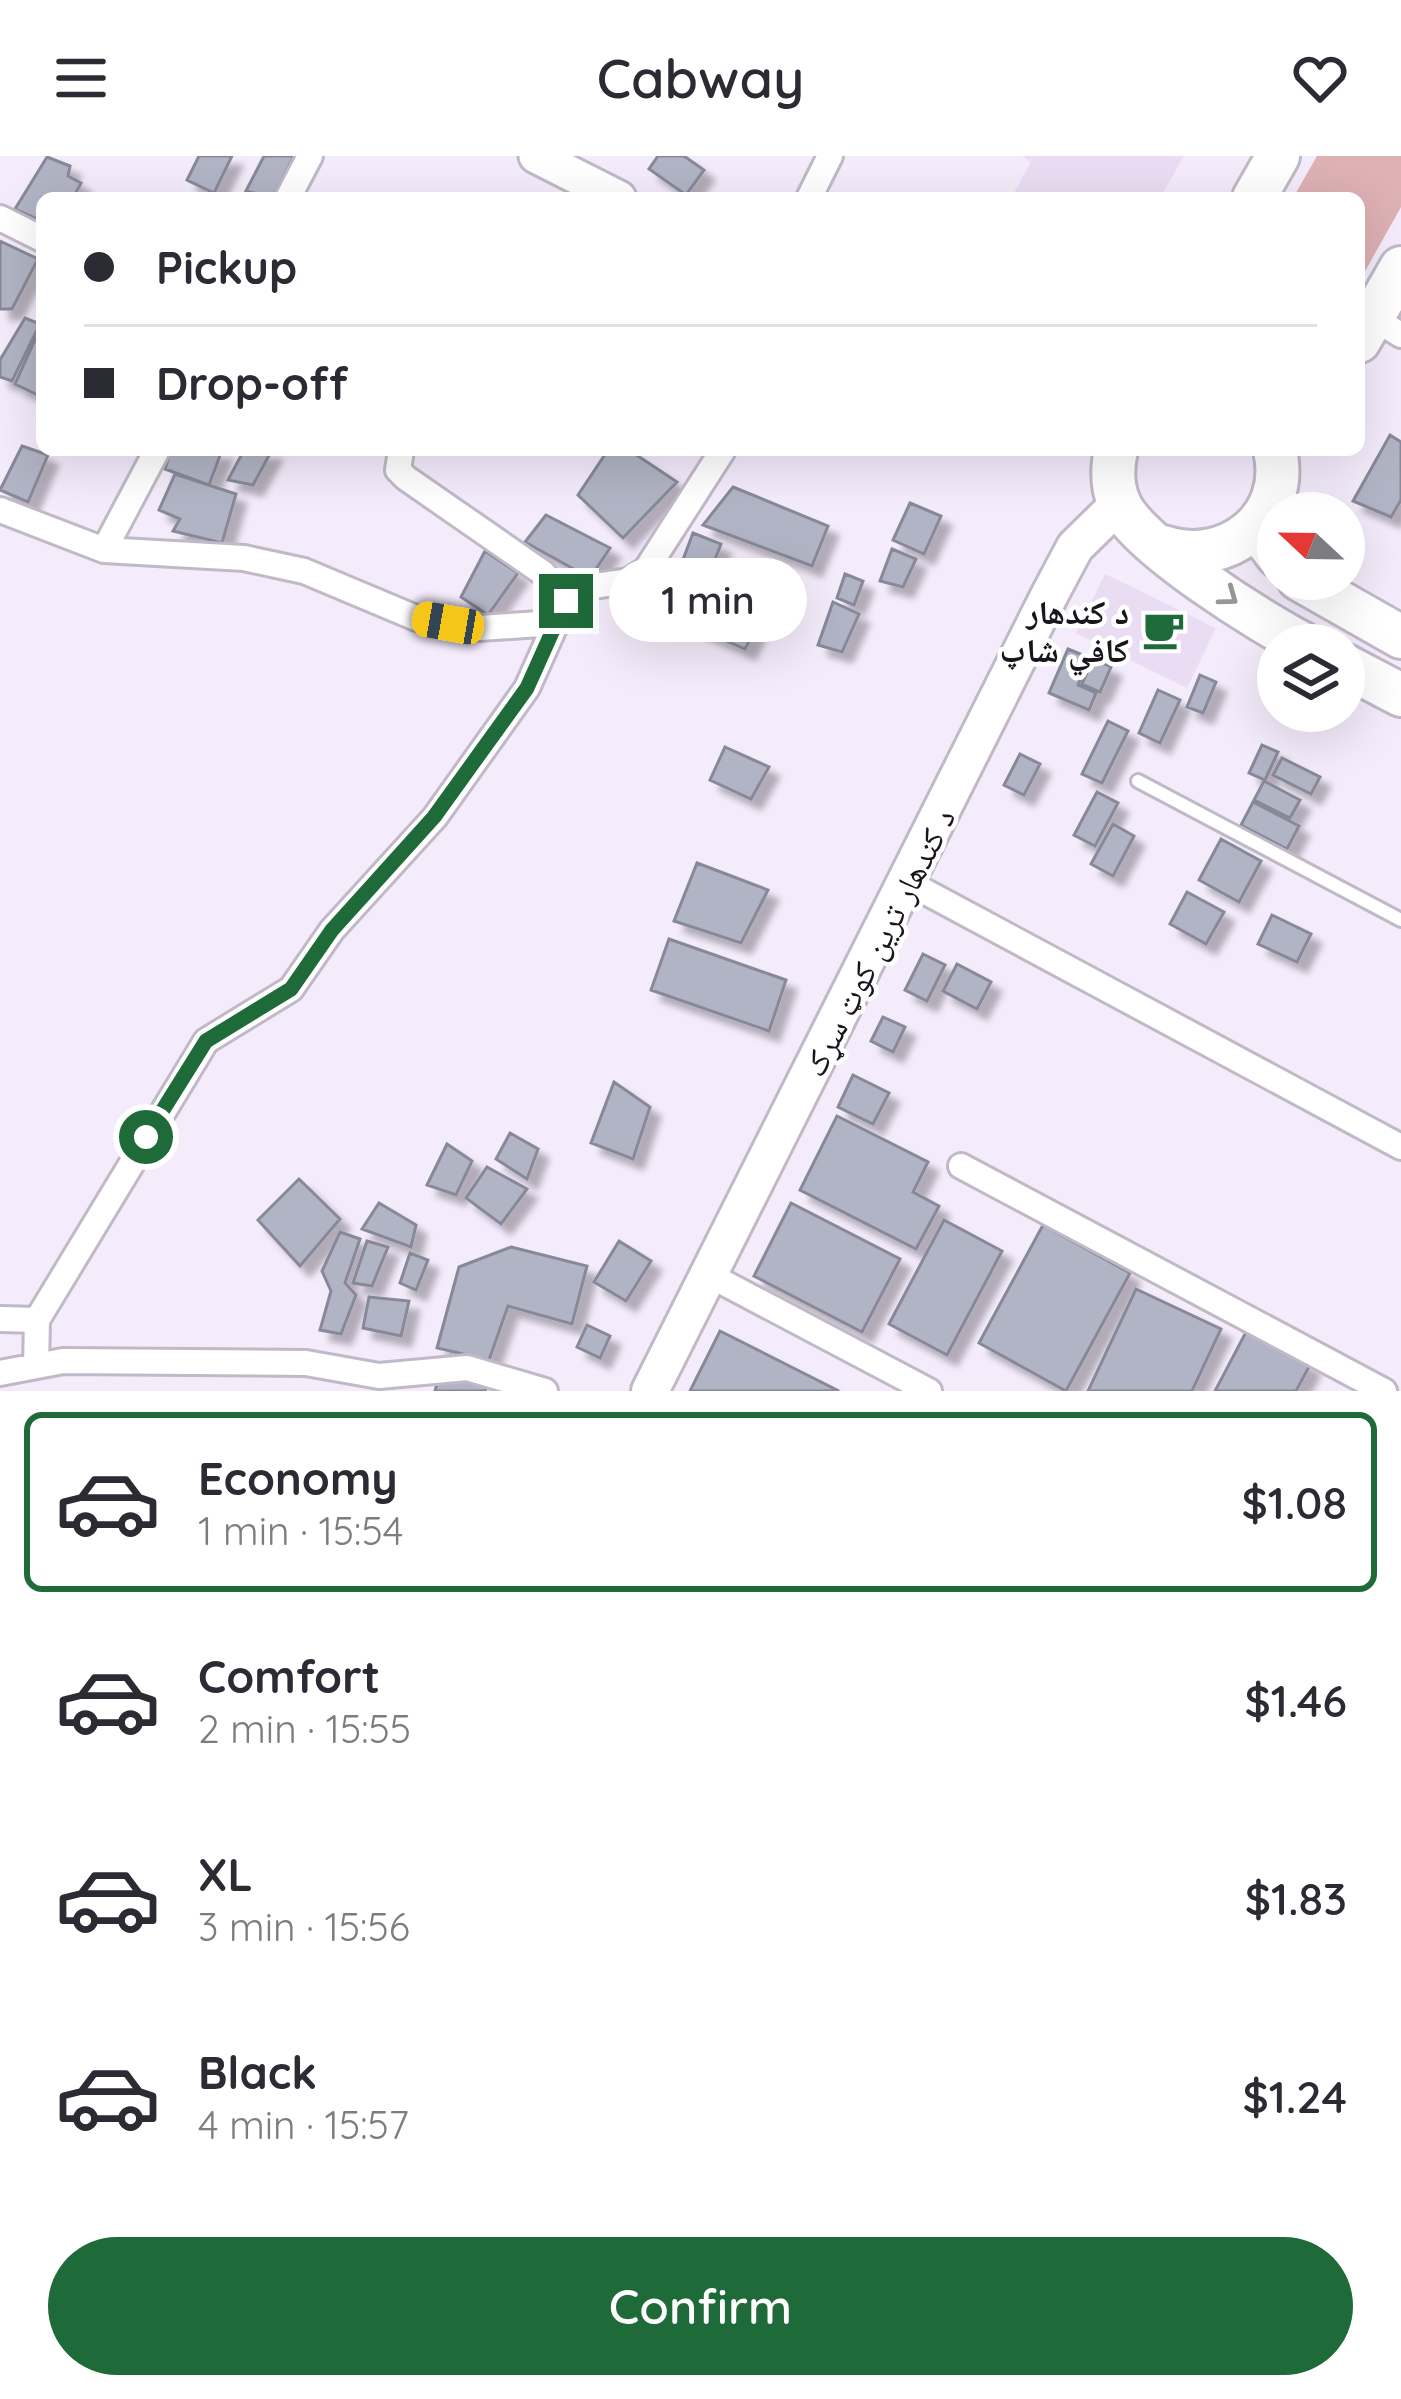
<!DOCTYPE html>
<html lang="en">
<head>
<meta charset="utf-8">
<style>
  :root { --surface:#fff; --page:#f2f2f3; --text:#2b2b33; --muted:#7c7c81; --line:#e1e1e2; --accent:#1e6a38 }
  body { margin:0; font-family:Quicksand,"Noto Naskh Arabic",sans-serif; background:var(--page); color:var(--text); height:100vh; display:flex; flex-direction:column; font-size:45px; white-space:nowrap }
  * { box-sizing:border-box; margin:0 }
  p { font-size:39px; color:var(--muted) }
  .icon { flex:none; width:66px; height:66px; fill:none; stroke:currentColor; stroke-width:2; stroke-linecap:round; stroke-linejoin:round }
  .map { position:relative; height:1235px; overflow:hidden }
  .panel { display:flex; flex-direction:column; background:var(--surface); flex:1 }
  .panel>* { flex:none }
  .banner { position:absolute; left:36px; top:36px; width:1329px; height:264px; border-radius:18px; box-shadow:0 12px 48px #0002; display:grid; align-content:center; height:264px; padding:0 48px; background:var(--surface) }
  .needle { width:78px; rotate:292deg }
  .fabs { position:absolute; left:1257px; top:336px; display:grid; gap:24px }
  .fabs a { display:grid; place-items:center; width:108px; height:108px; border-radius:50%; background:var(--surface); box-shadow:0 12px 48px #0002; font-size:60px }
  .end { position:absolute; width:54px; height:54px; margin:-27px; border:15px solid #1e6a38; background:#fff; box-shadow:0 0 0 6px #fff }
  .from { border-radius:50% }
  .bubble { position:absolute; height:84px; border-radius:42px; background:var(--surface); box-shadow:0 12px 48px #0002; font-size:39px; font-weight:600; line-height:84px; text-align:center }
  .car { position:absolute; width:36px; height:72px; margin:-36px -18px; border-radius:15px; box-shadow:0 0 9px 3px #0007; background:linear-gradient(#f5c518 24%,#345 0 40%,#f5c518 0 76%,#345 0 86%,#f5c518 0) }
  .banner b { display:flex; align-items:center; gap:42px; height:114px; font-size:45px }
  .banner b+b { border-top:3px solid var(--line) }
  .banner i { width:30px; height:30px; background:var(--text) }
  ul { padding:21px 0 0; list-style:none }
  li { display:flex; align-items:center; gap:36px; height:180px; margin:0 24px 18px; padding:0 24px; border:6px solid transparent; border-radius:18px }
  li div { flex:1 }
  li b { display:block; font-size:45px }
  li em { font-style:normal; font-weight:600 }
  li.on { border-color:var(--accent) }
  li>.icon { width:108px; height:108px; stroke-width:1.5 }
  .action { display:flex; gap:24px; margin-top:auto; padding:24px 48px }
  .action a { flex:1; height:138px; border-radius:72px; background:var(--accent); color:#fff; font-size:48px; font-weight:600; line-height:138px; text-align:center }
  header { display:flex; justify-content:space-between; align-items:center; height:156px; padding:0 48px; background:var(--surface); font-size:54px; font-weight:600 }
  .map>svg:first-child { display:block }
  .built { fill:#eaddf3 }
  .green { fill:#deb1b4 }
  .building { fill:#b1b4c4; stroke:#878998; stroke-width:3; filter:url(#shadow) }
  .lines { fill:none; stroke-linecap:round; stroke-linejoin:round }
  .lane-casing { stroke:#c1b9c8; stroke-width:18 }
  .street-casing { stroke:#c1b9c8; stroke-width:30 }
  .secondary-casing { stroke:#c1b9c8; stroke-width:39 }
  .primary-casing { stroke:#c1b9c8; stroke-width:42 }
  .highway-casing { stroke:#c1b9c8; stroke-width:48 }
  .lane { stroke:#fff; stroke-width:12 }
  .street { stroke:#fff; stroke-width:24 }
  .secondary { stroke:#fff; stroke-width:33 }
  .primary { stroke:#fff; stroke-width:36 }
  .highway { stroke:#fff; stroke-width:42 }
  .oneway { stroke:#979698 }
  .route { stroke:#1e6a38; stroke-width:15 }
  .labels { text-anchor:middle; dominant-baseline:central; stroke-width:9; stroke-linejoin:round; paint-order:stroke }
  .poi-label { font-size:33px; font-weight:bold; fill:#18151b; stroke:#fff; text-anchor:end }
  .street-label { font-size:33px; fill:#18151b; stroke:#fff }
</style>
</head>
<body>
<header><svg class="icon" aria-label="menu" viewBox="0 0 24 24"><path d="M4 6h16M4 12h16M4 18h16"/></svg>Cabway<svg class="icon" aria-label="heart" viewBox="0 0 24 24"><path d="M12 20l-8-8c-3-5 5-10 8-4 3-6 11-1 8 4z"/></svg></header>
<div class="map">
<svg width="1401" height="1235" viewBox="0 0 1401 1235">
  <defs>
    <filter id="shadow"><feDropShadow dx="10" dy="10" stdDeviation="3" flood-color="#0004"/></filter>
  </defs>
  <rect width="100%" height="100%" fill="#f4ebfb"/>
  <!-- built -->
  <path class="built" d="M1022 0H1184L1160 42H1011L1031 6Z
    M1105 418 1216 472 1187 532 1076 477Z"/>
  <!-- green -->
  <path class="green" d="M1317 0H1401V51L1359 126V42H1293Z"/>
  <!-- building -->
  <path class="building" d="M199 0H232L214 37 187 24Z
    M264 0H294L273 42 246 35Z
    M658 0H684L704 14 686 39 649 13Z
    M47 1 70 10 68 20 81 27 73 42H42V65L15 53Z
    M0 85 38 103 12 153H0Z
    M25 162 40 168 12 225 0 221V204Z
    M39 175 42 176V241L15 228Z
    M1390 279 1401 286V344L1391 361 1353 345Z
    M22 290 48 299 28 346 0 334Z
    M171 294H222L209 329 165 313Z
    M244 294H272L253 329 228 324Z
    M608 294H629L677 326 623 382 578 339Z
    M175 318 236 338 222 387 173 375 180 363 159 354Z
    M733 331 828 370 812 410 703 369Z
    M910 347 941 360 924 398 893 384Z
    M546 359 610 392 590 422 525 386Z
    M693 377 721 388 697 449 755 474 745 493 663 457Z
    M892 393 916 403 903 431 880 425Z
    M485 395 518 417 488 459 461 441Z
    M845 418 863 425 854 449 837 442Z
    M833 446 859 458 842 496 818 489Z
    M1068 493 1090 502 1078 529 1096 537 1089 554 1049 537Z
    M1093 503 1111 511 1100 536 1082 528Z
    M1200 519 1216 526 1203 557 1187 551Z
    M1158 534 1180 544 1160 587 1139 577Z
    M1108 565 1128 575 1102 627 1082 618Z
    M1262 589 1278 596 1265 624 1249 617Z
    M725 591 769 611 751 643 710 624Z
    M1020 598 1040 608 1024 639 1004 629Z
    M1282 602 1320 621 1311 638 1273 619Z
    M1264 625 1300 644 1290 662 1254 644Z
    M1097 636 1118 647 1095 690 1074 679Z
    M1253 646 1299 670 1287 693 1241 669Z
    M1113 668 1134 680 1113 720 1091 708Z
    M1221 683 1261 705 1239 746 1199 724Z
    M697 707 768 734 741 787 674 765Z
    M1187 736 1224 756 1206 788 1170 768Z
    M1272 759 1311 778 1297 806 1258 788Z
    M669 783 786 824 769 875 651 834Z
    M923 798 945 809 927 845 905 834Z
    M957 808 991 826 977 853 943 835Z
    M883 861 905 871 893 896 871 885Z
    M853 919 889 937 873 968 838 951Z
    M614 926 650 951 633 1003 591 987Z
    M837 960 928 1006 913 1036 939 1050 916 1093 800 1034Z
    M510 977 538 993 527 1023 496 1003Z
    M447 988 472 1005 456 1039 427 1029Z
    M487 1011 527 1033 501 1068 466 1042Z
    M299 1023 340 1063 300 1110 258 1064Z
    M379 1047 416 1069 411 1091 362 1073Z
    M791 1047 900 1103 862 1176 754 1120Z
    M944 1064 1002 1095 947 1199 889 1168Z
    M1043 1069 1130 1117 1066 1235 979 1187Z
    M340 1076 360 1083 345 1127 356 1139 341 1178 320 1174 331 1135 322 1115Z
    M367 1085 388 1091 372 1130 353 1127Z
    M619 1085 651 1105 626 1145 594 1126Z
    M511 1091 587 1110 572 1168 508 1150 489 1204 437 1192 459 1111Z
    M410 1097 428 1104 416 1134 400 1127Z
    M1136 1133 1221 1173 1192 1235H1088Z
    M369 1141 409 1145 401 1180 363 1172Z
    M587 1169 610 1180 600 1202 577 1191Z
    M720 1175 839 1235H690Z
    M1246 1176 1310 1209 1296 1235H1215Z
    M439 1220 487 1230 485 1235H435Z"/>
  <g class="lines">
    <defs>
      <path id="lane" d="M1138 625 1401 764"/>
      <path id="street" d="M288 42 310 0
        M809 42 830 0
        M0 62 42 83
        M1373 162 1401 179
        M401 294 398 314 406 322 543 417 566 445
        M0 354 104 394 244 402 304 415 416 462 480 472 555 467
        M104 394 157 294
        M909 727 1401 991
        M961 1010 1384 1235
        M711 1120 929 1235
        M0 1163 37 1164
        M36 1210 37 1164 206 885 291 833 332 774 435 661 527 532 566 445 581 432 628 425 646 414 723 294
        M0 1217 63 1205 306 1207 379 1220 467 1212 545 1235"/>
      <path id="secondary" d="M536 0 619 42"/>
      <path id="primary" d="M650 1235 1050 438 1075 391 1119 348"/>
      <path id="highway" d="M1254 42 1278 0
        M1359 185 1401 112
        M1116 294C1112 312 1112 332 1120 349 1139 390 1262 467 1305 489
        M1256 371 1278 400
        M1163 391C1226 412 1291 363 1275 294
        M1299 423 1401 481
        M1344 509 1401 539"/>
    </defs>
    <!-- lane casing -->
    <use href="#lane" class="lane-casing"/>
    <!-- street casing -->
    <use href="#street" class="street-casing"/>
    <!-- secondary casing -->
    <use href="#secondary" class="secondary-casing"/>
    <!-- primary casing -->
    <use href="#primary" class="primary-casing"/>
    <!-- highway casing -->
    <use href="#highway" class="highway-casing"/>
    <!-- lane -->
    <use href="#lane" class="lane"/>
    <!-- street -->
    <use href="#street" class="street"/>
    <!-- secondary -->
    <use href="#secondary" class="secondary"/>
    <!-- primary -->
    <use href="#primary" class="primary"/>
    <!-- highway -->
    <use href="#highway" class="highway"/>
  </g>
  <!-- one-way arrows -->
  <defs><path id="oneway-chevron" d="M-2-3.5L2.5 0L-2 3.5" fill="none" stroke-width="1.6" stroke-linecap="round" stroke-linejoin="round" transform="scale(3)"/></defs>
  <use class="oneway" href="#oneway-chevron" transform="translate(1229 441) rotate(36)"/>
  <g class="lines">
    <!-- route -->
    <path class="route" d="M146 981 206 885 291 833 332 774 434 661 527 532 566 445"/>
  </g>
  <!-- icons -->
  <defs>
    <symbol id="cafe-bare" viewBox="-9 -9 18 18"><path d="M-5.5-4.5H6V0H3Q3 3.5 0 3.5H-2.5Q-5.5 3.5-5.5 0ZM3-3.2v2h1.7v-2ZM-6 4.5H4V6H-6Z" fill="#1e6a38" stroke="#fff" stroke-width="2.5" paint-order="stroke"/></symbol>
  </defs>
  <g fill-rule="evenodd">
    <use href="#cafe-bare" x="1134" y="444" width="59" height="59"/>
  </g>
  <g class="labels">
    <!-- poi labels -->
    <g class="poi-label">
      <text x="1129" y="455">د کندهار<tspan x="1129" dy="38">کافي شاپ</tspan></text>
    </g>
    <!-- street labels -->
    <g class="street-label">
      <text transform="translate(878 786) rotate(-63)">د کندهار ترين کوټ سړک</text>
    </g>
  </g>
</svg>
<div class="fabs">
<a><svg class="needle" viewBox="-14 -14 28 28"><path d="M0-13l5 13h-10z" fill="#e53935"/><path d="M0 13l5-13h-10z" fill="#7c7c81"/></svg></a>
<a><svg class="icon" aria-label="layers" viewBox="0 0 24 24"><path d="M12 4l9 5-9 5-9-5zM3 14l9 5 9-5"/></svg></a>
</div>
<i class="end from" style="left:146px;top:981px"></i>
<i class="end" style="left:566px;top:445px"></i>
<div class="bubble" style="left:609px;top:402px;width:198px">1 min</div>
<i class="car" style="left:448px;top:467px;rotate:280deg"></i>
<div class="banner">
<b><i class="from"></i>Pickup</b>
<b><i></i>Drop-off</b>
</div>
</div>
<section class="panel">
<ul>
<li class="on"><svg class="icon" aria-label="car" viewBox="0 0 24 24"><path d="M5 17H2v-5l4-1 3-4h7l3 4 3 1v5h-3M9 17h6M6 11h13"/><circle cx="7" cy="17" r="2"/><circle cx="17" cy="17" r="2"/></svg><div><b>Economy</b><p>1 min · 15:54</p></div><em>$1.08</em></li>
<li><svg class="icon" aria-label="car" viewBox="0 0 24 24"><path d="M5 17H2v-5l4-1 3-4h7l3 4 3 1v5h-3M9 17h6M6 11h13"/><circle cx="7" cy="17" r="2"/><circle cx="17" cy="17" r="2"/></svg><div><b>Comfort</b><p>2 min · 15:55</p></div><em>$1.46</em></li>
<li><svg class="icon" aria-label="car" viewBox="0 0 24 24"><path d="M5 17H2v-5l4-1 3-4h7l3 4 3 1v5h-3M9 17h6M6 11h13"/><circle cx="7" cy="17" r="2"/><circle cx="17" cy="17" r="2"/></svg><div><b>XL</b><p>3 min · 15:56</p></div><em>$1.83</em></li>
<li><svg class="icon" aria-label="car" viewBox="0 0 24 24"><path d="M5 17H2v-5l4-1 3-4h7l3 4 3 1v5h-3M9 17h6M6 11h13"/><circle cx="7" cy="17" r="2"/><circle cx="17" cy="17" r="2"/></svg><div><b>Black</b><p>4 min · 15:57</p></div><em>$1.24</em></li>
</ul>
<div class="action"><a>Confirm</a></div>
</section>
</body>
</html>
